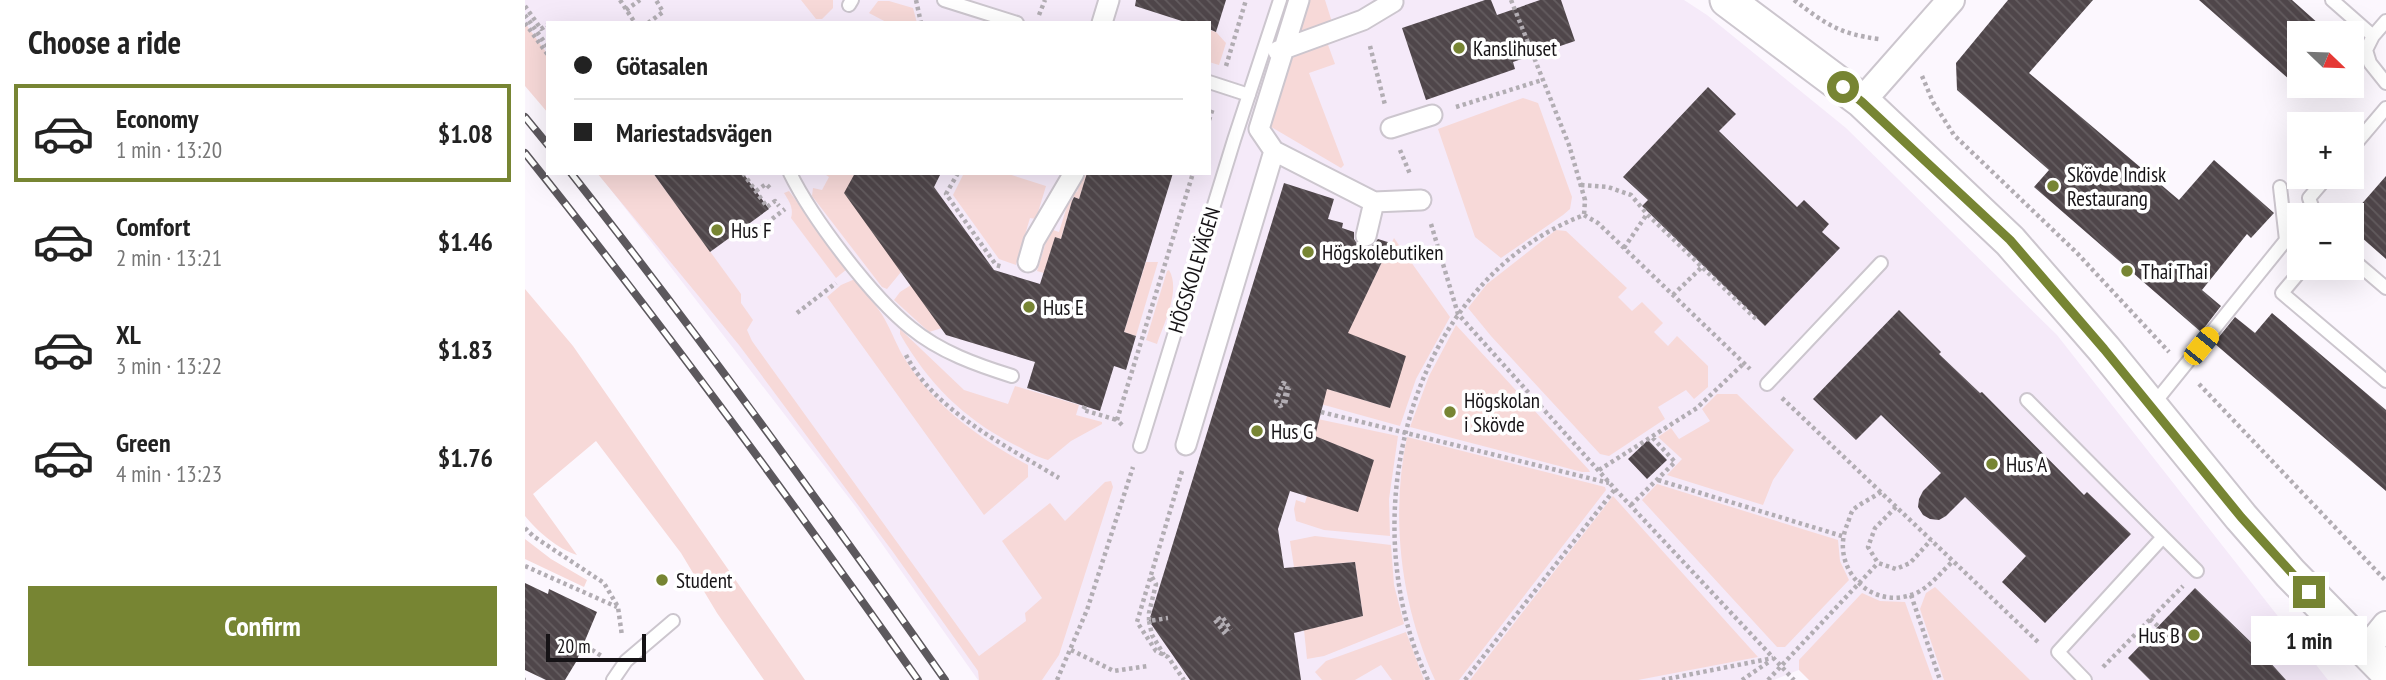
<!DOCTYPE html>
<html lang="en">
<head>
<meta charset="utf-8">
<style>
  :root { --surface:#fff; --page:#f6f6f6; --text:#222; --muted:#767676; --line:#e0e0e0; --accent:#778533 }
  body { margin:0; font-family:"PT Sans Narrow",sans-serif; background:var(--page); color:var(--text); height:100vh; display:flex; flex-direction:column; font-size:26px; white-space:nowrap }
  * { box-sizing:border-box; margin:0 }
  p { font-size:23px; color:var(--muted) }
  .icon { flex:none; width:38px; height:38px; fill:none; stroke:currentColor; stroke-width:2; stroke-linecap:round; stroke-linejoin:round }
  .map { position:relative; flex:1; overflow:hidden }
  .side { display:flex; flex-direction:column; background:var(--surface); width:525px }
  .side>* { flex:none }
  .guide { position:absolute; left:21px; top:21px; width:665px; height:154px; border-radius:0px; box-shadow:0 7px 28px #0002; display:grid; align-content:center; height:154px; padding:0 28px; background:var(--surface) }
  .needle { width:46px; rotate:113deg }
  .fabs { position:absolute; left:1762px; top:21px; display:grid; gap:14px }
  .fabs a { display:grid; place-items:center; width:77px; height:77px; border-radius:0px; background:var(--surface); box-shadow:0 7px 28px #0002; font-size:35px }
  .scale { position:absolute; left:21px; bottom:18px; width:100px; box-sizing:border-box; padding-left:7px; border:4px solid #161316; border-top:0; font-size:19px; line-height:24px; white-space:nowrap; color:#161316; -webkit-text-stroke:5px #fff; paint-order:stroke }
  .end { position:absolute; width:32px; height:32px; margin:-16px; border:9px solid #778533; background:#fff; box-shadow:0 0 0 4px #fff }
  .from { border-radius:50% }
  .bubble { position:absolute; height:49px; border-radius:0px; background:var(--surface); box-shadow:0 7px 28px #0002; font-size:23px; font-weight:700; line-height:49px; text-align:center }
  .car { position:absolute; width:21px; height:42px; margin:-21px -10px; border-radius:9px; box-shadow:0 0 5px 2px #0007; background:linear-gradient(#f5c518 24%,#345 0 40%,#f5c518 0 76%,#345 0 86%,#f5c518 0) }
  .guide b { display:flex; align-items:center; gap:24px; height:66px; font-size:26px }
  .guide b+b { border-top:2px solid var(--line) }
  .guide i { width:18px; height:18px; background:var(--text) }
  ul { padding:0; list-style:none }
  li { display:flex; align-items:center; gap:21px; height:98px; margin:0 14px 10px; padding:0 14px; border:4px solid transparent; border-radius:0px }
  li div { flex:1 }
  li b { display:block; font-size:26px }
  li em { font-style:normal; font-weight:700 }
  li.selected { border-color:var(--accent) }
  li>.icon { width:63px; height:63px; stroke-width:1.5 }
  h2 { padding:0 28px; font-size:32px; line-height:84px }
  .button { display:flex; gap:14px; margin-top:auto; padding:14px 28px }
  .button a { flex:1; height:80px; border-radius:0px; background:var(--accent); color:#fff; font-size:28px; font-weight:700; line-height:80px; text-align:center }
  main { display:flex; flex:1; min-height:0 }
  .map>svg:first-child { display:block }
  .built { fill:#f5eaf9 }
  .grass { fill:#f7d9d8 }
  .building { fill:url(#building-back-hatch) }
  .lines { fill:none; stroke-linecap:round; stroke-linejoin:round }
  .service-casing { stroke:#ccc6ce; stroke-width:16 }
  .pedestrian-casing { stroke:#ccc6ce; stroke-width:23 }
  .minor-casing { stroke:#ccc6ce; stroke-width:30 }
  .tertiary-casing { stroke:#ccc6ce; stroke-width:37 }
  .path { stroke:#b2adb3; stroke-width:4.5; stroke-dasharray:3.5 3.5; stroke-linecap:butt }
  .service { stroke:#fff; stroke-width:12 }
  .pedestrian { stroke:#fff; stroke-width:19 }
  .minor { stroke:#fff; stroke-width:26 }
  .tertiary { stroke:#fff; stroke-width:33 }
  .rail-casing { stroke:#5c585d; stroke-width:8 }
  .rail { stroke:#fff; stroke-width:5; stroke-dasharray:16; stroke-linecap:butt }
  .route { stroke:#778533; stroke-width:9 }
  .poi-dot { fill:#778533; stroke:#fff; stroke-width:2.5 }
  .labels { text-anchor:middle; dominant-baseline:central; stroke-width:7; stroke-linejoin:round; paint-order:stroke }
  .poi-label { font-size:21px; fill:#161316; stroke:#fff; text-anchor:start }
  .street-label { font-size:21px; fill:#161316; stroke:#fff }
</style>
</head>
<body>
<main>
<section class="side">
<h2>Choose a ride</h2>
<ul>
<li class="selected"><svg class="icon" aria-label="car" viewBox="0 0 24 24"><path d="M5 17H2v-5l4-1 3-4h7l3 4 3 1v5h-3M9 17h6M6 11h13"/><circle cx="7" cy="17" r="2"/><circle cx="17" cy="17" r="2"/></svg><div><b>Economy</b><p>1 min · 13:20</p></div><em>$1.08</em></li>
<li><svg class="icon" aria-label="car" viewBox="0 0 24 24"><path d="M5 17H2v-5l4-1 3-4h7l3 4 3 1v5h-3M9 17h6M6 11h13"/><circle cx="7" cy="17" r="2"/><circle cx="17" cy="17" r="2"/></svg><div><b>Comfort</b><p>2 min · 13:21</p></div><em>$1.46</em></li>
<li><svg class="icon" aria-label="car" viewBox="0 0 24 24"><path d="M5 17H2v-5l4-1 3-4h7l3 4 3 1v5h-3M9 17h6M6 11h13"/><circle cx="7" cy="17" r="2"/><circle cx="17" cy="17" r="2"/></svg><div><b>XL</b><p>3 min · 13:22</p></div><em>$1.83</em></li>
<li><svg class="icon" aria-label="car" viewBox="0 0 24 24"><path d="M5 17H2v-5l4-1 3-4h7l3 4 3 1v5h-3M9 17h6M6 11h13"/><circle cx="7" cy="17" r="2"/><circle cx="17" cy="17" r="2"/></svg><div><b>Green</b><p>4 min · 13:23</p></div><em>$1.76</em></li>
</ul>
<div class="button"><a>Confirm</a></div>
</section>
<div class="map">
<svg width="1861" height="680" viewBox="0 0 1861 680">
  <defs>
    <pattern id="building-back-hatch" width="6" height="6" patternUnits="userSpaceOnUse" patternTransform="scale(1.75)"><rect width="6" height="6" fill="#4f464a"/><path d="M-1 5l2 2M0 0l6 6M5-1l2 2" fill="none" stroke="#645d60"/></pattern>
  </defs>
  <rect width="100%" height="100%" fill="#fcf7fe"/>
  <!-- built -->
  <path class="built" d="M0 0H1159L1182 15 1321 128 1532 335 1803 680H1286L1276 669 1249 680H453L331 507 73 173H684V23H23V107L0 76Z"/>
  <!-- grass -->
  <path class="grass" d="M276 0H308V8L297 19H291Z
    M779 0H800L807 22 768 36Z
    M353 1H364L388 8 392 23H363L344 13Z
    M0 23 23 55V113L0 86Z
    M684 30 691 32 701 43 694 65 684 62Z
    M802 42 810 64 784 73 819 165 816 168 741 124 762 57Z
    M998 98 1013 103 1047 197 1045 209 1038 215 976 258 950 237 913 129Z
    M72 173H128L216 294V303L228 320 222 330 227 341 454 656 501 621 500 613 517 598 477 541 525 503 540 521 580 482 586 481 588 487 534 655 517 680H454L453 671 368 552 214 345Z
    M298 173H330L376 272 362 289 357 287 287 196 288 188 297 190 304 177Z
    M439 173H480L521 186 511 219 505 218 491 265 474 259 428 195Z
    M558 173H562L554 199 548 197 536 239 530 238 519 273 512 271 525 229 534 232 547 190 552 192Z
    M264 191 322 269 311 278 266 218C269 208 264 201 259 193Z
    M1031 230 1041 231 1102 288 1093 297 1107 311 1117 302 1138 323 1129 332 1143 346 1152 336 1183 366V387L1169 399 1161 390 1133 407 1140 419 1084 456 1075 454 966 336 943 308 962 284Z
    M869 238 925 317 891 379 875 426 792 403 796 387 865 408 822 333Z
    M621 262H633L611 336 599 332Z
    M644 270C656 290 639 323 632 344L621 340 642 271Z
    M330 279C338 290 348 301 356 313 365 327 370 342 378 356 408 406 454 438 503 465V477L459 515 302 297 316 285Z
    M386 285 417 328 404 332 369 300 375 292Z
    M0 289 48 346 280 680H239L192 613 156 553 71 441 8 494 52 555C33 549 13 532 0 516Z
    M931 325 1064 470 1065 472H1057L885 427 904 376Z
    M375 329 439 390 483 404 490 386 554 405 551 415 577 422V424L546 441 523 460C511 457 500 450 488 444 438 418 403 383 375 334Z
    M1192 394H1212L1269 450 1248 480 1238 505 1142 475 1157 459 1133 437 1146 428 1154 439 1185 421 1177 409Z
    M788 418 873 436 864 499 865 536 799 530 771 521 769 509 771 500 780 503 782 496 849 460 781 433Z
    M882 437 1080 487 1081 490 934 680H910C876 605 865 518 882 437Z
    M1132 484 1313 540 1315 561 1324 580 1260 647H1252L1117 500Z
    M1088 496 1233 657 1113 680H945Z
    M790 536 866 545 869 585 879 624 799 656 782 659 779 630 838 616 830 562 769 567 765 541Z
    M0 539 26 559 62 580 59 587 0 559Z
    M1410 587 1505 680H1419L1395 609 1401 593Z
    M1337 593 1355 601 1380 602 1408 680H1284L1274 670V660Z
    M881 632 899 680H867L856 665 830 680H797L790 672 801 661Z"/>
  <!-- building -->
  <path class="building" d="M611 0H701L691 32 684 29V23H663L610 6Z
    M960 0H966L972 15 1015 0H1036L1050 41 988 62 990 69 901 100 877 28Z
    M1483 0H1568L1504 73 1654 200 1689 160 1749 213 1726 238 1722 234 1677 290 1696 306 1676 332 1509 187 1524 170 1432 90 1431 63Z
    M1674 0H1767L1804 33H1774V88Z
    M1183 87 1211 114 1194 131 1272 207 1279 200 1304 224 1297 232 1315 248 1240 326 1117 206 1123 200 1098 177Z
    M128 173H218L244 209 185 252Z
    M330 173H416L409 187 469 270 515 284 530 237 536 239 547 201 549 197 554 199 562 173H648L599 332 611 336 601 370 589 366 575 411 502 388 510 362 421 335 319 193Z
    M1861 176V259L1827 229V215Z
    M759 183 809 199 803 219 818 223 817 228 829 232V239L833 245 845 247 853 239 866 243 823 333 881 356 865 408 802 389 790 436 849 460 833 512 765 491 753 529 759 568 830 562 838 616 769 633 776 680H665L624 621Z
    M1374 310 1416 352 1414 354 1455 393 1457 392 1559 495 1562 492 1606 534 1520 623 1477 582 1501 556 1440 497 1421 516 1414 520 1405 519 1398 515 1393 507 1394 499 1398 491 1416 473 1356 415 1331 440 1288 399Z
    M1747 313 1861 410V491L1689 343 1710 317 1730 333Z
    M1123 440 1142 460 1122 479 1103 459Z
    M0 583 23 594 24 589 72 612 51 662 40 680H21L0 670Z
    M1670 588 1733 649 1761 680H1625L1603 658Z"/>
  <g class="lines">
    <defs>
      <path id="service" d="M419 0 492 23
        M1807 0 1848 36
        M324 5 327 0
        M1861 21 1848 36 1841 50 1845 63 1861 83
        M684 82 724 95
        M1827 148 1861 108
        M265 173C287 218 347 297 386 328 415 352 452 365 487 376
        M1790 215 1784 198 1802 177
        M1827 259 1861 288
        M1778 268 1757 293 1861 381
        M1242 384 1356 263
        M1502 400 1638 537 1533 652 1560 680
        M1627 406 1761 240 1755 187
        M615 446 709 140 755 0
        M1638 537 1672 571
        M88 680 101 661 148 621"/>
      <path id="pedestrian" d="M774 0 734 129 749 151 849 202 896 200
        M577 23 584 0
        M753 51 838 20 868 2
        M866 128 907 115
        M841 236 849 202
        M503 262 509 241 549 173
        M661 445 749 151"/>
      <path id="minor" d="M1337 101 1426 0
        M1840 651 1861 625"/>
      <path id="tertiary" d="M1202 0 1337 101 1485 241 1579 349 1716 517 1765 573 1861 671"/>
    </defs>
    <!-- service casing -->
    <use href="#service" class="service-casing"/>
    <!-- pedestrian casing -->
    <use href="#pedestrian" class="pedestrian-casing"/>
    <!-- minor casing -->
    <use href="#minor" class="minor-casing"/>
    <!-- tertiary casing -->
    <use href="#tertiary" class="tertiary-casing"/>
    <!-- path -->
    <path class="path" d="M95 0 110 23
      M391 0 396 23
      M986 0 1044 145 1060 200 1059 215
      M1269 0C1301 24 1314 34 1354 39
      M0 6 16 29 22 25 23 26
      M101 10 115 0
      M0 15 23 47
      M514 15 520 0
      M0 23 23 55
      M123 23 138 12 131 0
      M845 46 860 105
      M701 66 721 0
      M1397 76 1408 102 1429 135 1552 253 1644 352
      M931 107 1017 80
      M684 120 688 108
      M875 150 885 174
      M218 173 242 207 250 201 254 206
      M433 173 421 194 471 265 478 267
      M1056 185 1083 187 1106 195 1122 214 1233 321
      M231 191 241 184 245 188
      M1059 215 1073 223 1225 369
      M906 224 933 314 1090 489 1269 680
      M225 236 260 209
      M1099 248 1122 214
      M1148 295 1178 266
      M272 313 311 283
      M381 355C408 410 483 447 534 478
      M1674 384 1861 581
      M1257 398 1514 643
      M758 403 763 385 758 383 751 401 755 406 760 404 764 388
      M560 406 558 410 592 420
      M796 412 1084 483
      M597 425 592 420 668 173
      M1074 470 1172 408 1219 363
      M657 471 612 622 631 651 643 657 659 680
      M1133 480 1317 536
      M1356 492C1348 498 1335 503 1328 510 1325 514 1324 521 1322 525 1305 566 1343 609 1386 595 1403 590 1415 573 1428 561
      M1106 505 1150 462 1126 436
      M1371 507 1350 528 1343 547 1353 563 1371 569 1385 563 1406 540
      M0 528 8 536 79 583 93 607 97 636
      M0 566 92 607
      M627 577 631 584 624 613V621L643 618
      M1386 595 1415 680
      M693 617 703 632
      M698 618 706 630
      M1625 619 1634 627
      M690 620 700 634
      M624 621 627 635 639 655
      M61 646 78 657
      M546 650 589 671 623 666
      M1578 667 1658 586
      M0 680H1
      M532 680 562 610 608 467
      M903 680C826 520 883 282 1059 215
      M940 680 1090 489
      M1137 680 1248 658
      M1217 680 1245 661
      M1243 680 1353 563"/>
    <!-- service -->
    <use href="#service" class="service"/>
    <!-- pedestrian -->
    <use href="#pedestrian" class="pedestrian"/>
    <!-- minor -->
    <use href="#minor" class="minor"/>
    <!-- tertiary -->
    <use href="#tertiary" class="tertiary"/>
    <defs>
      <path id="rail" d="M0 117 23 145
        M0 153C137 324 267 501 393 680
        M46 173C176 338 299 508 420 680"/>
    </defs>
    <!-- rail casing -->
    <use href="#rail" class="rail-casing"/>
    <!-- rail -->
    <use href="#rail" class="rail"/>
  </g>
  <g class="lines">
    <!-- route -->
    <path class="route" d="M1318 87 1337 102 1485 240 1579 349 1716 517 1784 592"/>
  </g>
  <!-- markers -->
  <g class="poi-dot">
    <circle cx="934" cy="48" r="7"/>
    <circle cx="1528" cy="186" r="7"/>
    <circle cx="192" cy="230" r="7"/>
    <circle cx="783" cy="252" r="7"/>
    <circle cx="1602" cy="271" r="7"/>
    <circle cx="504" cy="307" r="7"/>
    <circle cx="925" cy="412" r="7"/>
    <circle cx="732" cy="431" r="7"/>
    <circle cx="1467" cy="464" r="7"/>
    <circle cx="137" cy="580" r="7"/>
    <circle cx="1669" cy="635" r="7"/>
  </g>
  <g class="labels">
    <!-- poi labels -->
    <g class="poi-label">
      <text x="948" y="48">Kanslihuset</text>
      <text x="1542" y="174">Skövde Indisk<tspan x="1542" dy="24">Restaurang</tspan></text>
      <text x="206" y="230">Hus F</text>
      <text x="797" y="252">Högskolebutiken</text>
      <text x="1616" y="271">Thai Thai</text>
      <text x="518" y="307">Hus E</text>
      <text x="939" y="400">Högskolan<tspan x="939" dy="24">i Skövde</tspan></text>
      <text x="746" y="431">Hus G</text>
      <text x="1481" y="464">Hus A</text>
      <text x="151" y="580">Student</text>
      <text x="1655" y="635" text-anchor="end">Hus B</text>
    </g>
    <!-- street labels -->
    <g class="street-label">
      <text transform="translate(669 270) rotate(-73)">HÖGSKOLEVÄGEN</text>
    </g>
  </g>
</svg>
<div class="fabs">
<a><svg class="needle" viewBox="-14 -14 28 28"><path d="M0-13l5 13h-10z" fill="#e53935"/><path d="M0 13l5-13h-10z" fill="#767676"/></svg></a>
<a>+</a>
<a>−</a>
</div>
<div class="scale">20 m</div>
<i class="end from" style="left:1318px;top:87px"></i>
<i class="end" style="left:1784px;top:592px"></i>
<div class="bubble" style="left:1726px;top:616px;width:116px">1 min</div>
<i class="car" style="left:1676px;top:346px;rotate:39deg"></i>
<div class="guide">
<b><i class="from"></i>Götasalen</b>
<b><i></i>Mariestadsvägen</b>
</div>
</div>
</main>
</body>
</html>
